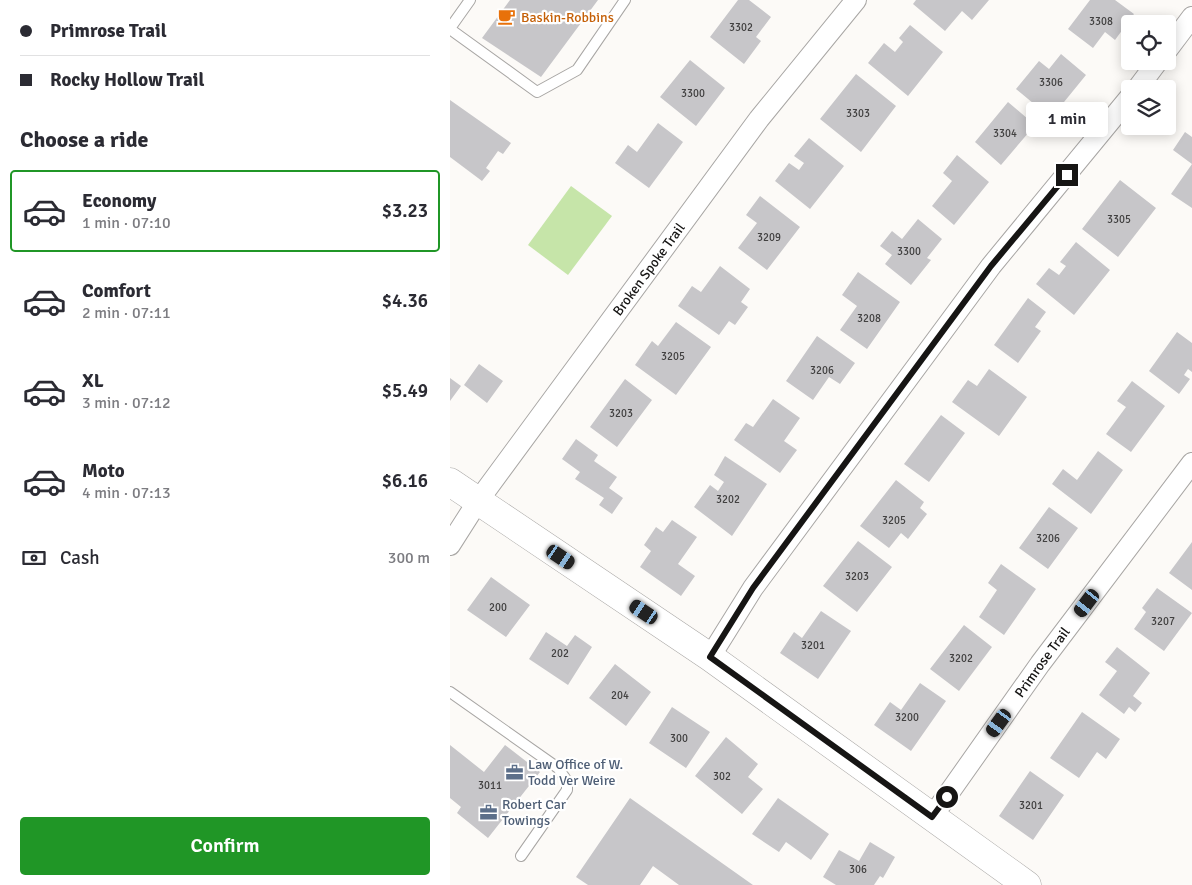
<!DOCTYPE html>
<html lang="en">
<head>
<meta charset="utf-8">
<style>
  :root { --surface:#fff; --page:#f2f2f3; --text:#2b2b33; --muted:#7c7c81; --line:#e1e1e2; --accent:#209626 }
  body { margin:0; font-family:Signika,sans-serif; background:var(--page); color:var(--text); height:100vh; display:flex; flex-direction:column; font-size:19px; white-space:nowrap }
  * { box-sizing:border-box; margin:0 }
  p { font-size:16px; color:var(--muted) }
  .icon { flex:none; width:28px; height:28px; fill:none; stroke:currentColor; stroke-width:2; stroke-linecap:round; stroke-linejoin:round }
  .map { position:relative; flex:1; overflow:hidden }
  .details { display:flex; flex-direction:column; background:var(--surface); width:450px }
  .details>* { flex:none }
  .banner { display:grid; align-content:center; height:110px; padding:0 20px; background:var(--surface) }
  .controls { position:absolute; left:671px; top:15px; display:grid; gap:10px }
  .controls a { display:grid; place-items:center; width:55px; height:55px; border-radius:5px; background:var(--surface); box-shadow:0 2px 12px #0003; font-size:25px }
  .end { position:absolute; width:22px; height:22px; margin:-11px; border:6px solid #161514; background:#fff; box-shadow:0 0 0 2px #fff }
  .from { border-radius:50% }
  .bubble { position:absolute; height:35px; border-radius:5px; background:var(--surface); box-shadow:0 2px 12px #0003; font-size:16px; font-weight:600; line-height:35px; text-align:center }
  .car { position:absolute; width:15px; height:30px; margin:-15px -8px; border-radius:6px; box-shadow:0 0 4px 1px #0007; background:linear-gradient(#222 24%,#8ab4d8 0 40%,#222 0 76%,#8ab4d8 0 86%,#222 0) }
  .banner b { display:flex; align-items:center; gap:18px; height:48px; font-size:19px }
  .banner b+b { border-top:1px solid var(--line) }
  .banner i { width:12px; height:12px; background:var(--text) }
  ul { padding:0; list-style:none }
  li { display:flex; align-items:center; gap:15px; height:82px; margin:0 10px 8px; padding:0 10px; border:2px solid transparent; border-radius:5px }
  li div { flex:1 }
  li b { display:block; font-size:19px }
  li em { font-style:normal; font-weight:600 }
  li.on { border-color:var(--accent) }
  li>.icon { width:45px; height:45px; stroke-width:1.5 }
  h2 { padding:0 20px; font-size:22px; line-height:60px }
  .pay { display:flex; align-items:center; gap:12px; height:55px; padding:0 20px; font-size:19px }
  .pay p { margin-inline-start:auto }
  .primary-button { display:flex; gap:10px; margin-top:auto; padding:10px 20px }
  .primary-button a { flex:1; height:58px; border-radius:5px; background:var(--accent); color:#fff; font-size:20px; font-weight:600; line-height:58px; text-align:center }
  main { display:flex; flex:1; min-height:0 }
  .map>svg:first-child { display:block }
  .green { fill:#c6e5a9 }
  .building { fill:#c7c6c9 }
  .lines { fill:none; stroke-linecap:round; stroke-linejoin:round }
  .lane-casing { stroke:#a8a6a4; stroke-width:12 }
  .street-casing { stroke:#a8a6a4; stroke-width:22 }
  .secondary-casing { stroke:#a8a6a4; stroke-width:29 }
  .lane { stroke:#fff; stroke-width:10 }
  .street { stroke:#fff; stroke-width:20 }
  .secondary { stroke:#fff; stroke-width:28 }
  .route { stroke:#161514; stroke-width:6 }
  .labels { text-anchor:middle; dominant-baseline:central; stroke-width:4.5; stroke-linejoin:round; paint-order:stroke }
  .number-label { font-size:11px; fill:#424141 }
  .food-label { font-size:14px; fill:#c56008; stroke:#fff; text-anchor:start }
  .street-label { font-size:14px; fill:#161514; stroke:#fff }
  .service-label { font-size:14px; fill:#4e5e75; stroke:#fff; text-anchor:start }
</style>
</head>
<body>
<main>
<section class="details">
<div class="banner">
<b><i class="from"></i>Primrose Trail</b>
<b><i></i>Rocky Hollow Trail</b>
</div>
<h2>Choose a ride</h2>
<ul>
<li class="on"><svg class="icon" aria-label="car" viewBox="0 0 24 24"><path d="M5 17H2v-5l4-1 3-4h7l3 4 3 1v5h-3M9 17h6M6 11h13"/><circle cx="7" cy="17" r="2"/><circle cx="17" cy="17" r="2"/></svg><div><b>Economy</b><p>1 min · 07:10</p></div><em>$3.23</em></li>
<li><svg class="icon" aria-label="car" viewBox="0 0 24 24"><path d="M5 17H2v-5l4-1 3-4h7l3 4 3 1v5h-3M9 17h6M6 11h13"/><circle cx="7" cy="17" r="2"/><circle cx="17" cy="17" r="2"/></svg><div><b>Comfort</b><p>2 min · 07:11</p></div><em>$4.36</em></li>
<li><svg class="icon" aria-label="car" viewBox="0 0 24 24"><path d="M5 17H2v-5l4-1 3-4h7l3 4 3 1v5h-3M9 17h6M6 11h13"/><circle cx="7" cy="17" r="2"/><circle cx="17" cy="17" r="2"/></svg><div><b>XL</b><p>3 min · 07:12</p></div><em>$5.49</em></li>
<li><svg class="icon" aria-label="car" viewBox="0 0 24 24"><path d="M5 17H2v-5l4-1 3-4h7l3 4 3 1v5h-3M9 17h6M6 11h13"/><circle cx="7" cy="17" r="2"/><circle cx="17" cy="17" r="2"/></svg><div><b>Moto</b><p>4 min · 07:13</p></div><em>$6.16</em></li>
</ul>
<div class="pay"><svg class="icon" aria-label="cash" viewBox="0 0 24 24"><path d="M3 7h18v10H3z"/><circle cx="12" cy="12" r="2"/></svg>Cash<p>300 m</p></div>
<div class="primary-button"><a>Confirm</a></div>
</section>
<div class="map">
<svg width="742" height="885" viewBox="0 0 742 885">
  <rect width="100%" height="100%" fill="#fcfaf7"/>
  <!-- green -->
  <path class="green" d="M121 186 162 216 118 275 78 245Z"/>
  <!-- building -->
  <path class="building" d="M60 0H148L91 77 32 38Z
    M288 0H299L321 17 306 37 311 41 294 64 260 37Z
    M466 0H539L522 20 512 11 495 31 463 4Z
    M640 0H665L684 14 665 40 655 32 643 48 618 29Z
    M460 25 493 52 458 96 418 63 434 43 445 52 453 42 449 38Z
    M611 54 636 75 601 118 566 89 589 61 599 69Z
    M240 60 275 88 246 126 210 97Z
    M406 74 446 106 411 152 370 119Z
    M0 100 61 143 53 154 48 151 36 168 40 171 32 181 0 157Z
    M558 102 585 125 551 165 525 142Z
    M208 123 233 142 199 188 165 163 178 145 187 152Z
    M735 132 742 137V164L723 150Z
    M359 138 394 166 360 209 325 181 339 163 349 170 354 163 344 156Z
    M507 155 539 182 504 225 482 206 502 181 493 173Z
    M742 164V208L721 194Z
    M670 180 706 208 668 257 632 229Z
    M310 196 350 227 317 270 288 248 307 223 296 215Z
    M468 219 492 239 477 258 481 260 461 285 435 264 442 255 430 246 442 231 452 239Z
    M626 242 660 270 624 315 586 284 599 268 609 275 616 266 610 262Z
    M270 266 300 289 291 302 298 307 285 325 279 321 269 335 228 306 242 286 251 292Z
    M408 272 450 302 417 349 390 330 407 306 392 295Z
    M578 298 596 312 585 327 591 331 568 363 544 345Z
    M226 322 261 347 226 395 185 365 202 341 208 346Z
    M727 332 742 343V372L738 369 734 375 740 379 729 394 699 371Z
    M367 336 405 363 390 384 379 377 363 400 336 381Z
    M29 364 53 381 37 403 14 385Z
    M539 369 577 397 549 436 502 402 518 380 527 386Z
    M0 378 11 386 0 401Z
    M175 379 202 400 167 447 140 427Z
    M682 381 715 406 681 452 656 434 676 407 667 401Z
    M323 399 350 418 334 441 347 450 330 473 284 440 296 423 303 427Z
    M491 415 515 433 479 482 454 464Z
    M126 439 148 455 144 461 167 477 159 488 173 498 162 514 149 505 154 498 125 479 130 472 112 459Z
    M648 451 673 470 641 514 602 484 613 469 627 480Z
    M275 456 317 484 282 536 244 507 260 485 268 491 274 482 264 475Z
    M446 480 474 502 470 508 477 514 458 539 451 533 439 548 410 526Z
    M599 507 628 528 598 569 569 548Z
    M222 520 247 537 228 564 245 576 231 596 190 567 201 551 194 545 206 527 213 532Z
    M408 541 442 567 407 612 373 586Z
    M742 542V590L719 573Z
    M551 564 586 589 554 635 529 617 547 590 538 583Z
    M41 577 80 605 56 637 17 610Z
    M707 588 742 613 714 651 684 629 696 612 692 608Z
    M371 611 401 631 368 679 330 653 344 632 352 638Z
    M514 625 542 647 509 691 480 669Z
    M96 632 117 646 125 635 142 647 118 685 79 659Z
    M667 647 700 673 683 696 692 703 685 712 679 707 674 714 649 695 667 671 655 662Z
    M165 664 201 692 176 726 139 698Z
    M470 683 496 701 461 751 424 725 440 702 451 710Z
    M222 707 260 732 236 768 199 743Z
    M632 712 670 739 656 759 647 752 629 778 600 758Z
    M276 737 308 764 298 777 313 789 292 814 245 776Z
    M0 745 34 772 55 745 90 772 38 838 7 813 11 807 0 798Z
    M580 771 614 795 583 840 549 816Z
    M180 798 303 885H229L203 866 190 885H138L126 877Z
    M328 798 379 834 361 860 336 842 329 852 302 834Z
    M420 842 445 857 433 878 430 876 424 885H386L373 877 389 850 409 861Z"/>
  <g class="lines">
    <defs>
      <path id="lane" d="M0 26 3 24 20 0
        M0 29 87 92 127 70 175 0
        M0 692 108 768 117 781V790L71 856"/>
      <g id="street">
        <path d="M718 49 742 17"/>
        <path d="M687 89 708 61"/>
        <path id="s1" d="M0 545 28 501 309 119 406 0"/>
        <path d="M260 657 303 588 541 266 680 97"/>
        <path id="s2" d="M482 817 590 664 742 463"/>
      </g>
      <path id="secondary" d="M0 482 260 657 577 885"/>
    </defs>
    <!-- lane casing -->
    <use href="#lane" class="lane-casing"/>
    <!-- street casing -->
    <use href="#street" class="street-casing"/>
    <!-- secondary casing -->
    <use href="#secondary" class="secondary-casing"/>
    <!-- lane -->
    <use href="#lane" class="lane"/>
    <!-- street -->
    <use href="#street" class="street"/>
    <!-- secondary -->
    <use href="#secondary" class="secondary"/>
  </g>
  <g class="lines">
    <!-- route -->
    <path class="route" d="M497 797 482 817 260 657 303 588 541 266 617 175"/>
  </g>
  <!-- icons -->
  <defs>
    <symbol id="cafe-bare" viewBox="-9 -9 18 18"><path d="M-5.5-4.5H6V0H3Q3 3.5 0 3.5H-2.5Q-5.5 3.5-5.5 0ZM3-3.2v2h1.7v-2ZM-6 4.5H4V6H-6Z" fill="#e8710a" stroke="#fff" stroke-width="2.5" paint-order="stroke"/></symbol>
    <symbol id="office-bare" viewBox="-9 -9 18 18"><path d="M-6-3h4V-5.5h4V-3h4V5H-6ZM-1-4.5V-3h2v-1.5ZM-6 0V1H6V0Z" fill="#5c6f8a" stroke="#fff" stroke-width="2.5" paint-order="stroke"/></symbol>
  </defs>
  <g fill-rule="evenodd">
    <use href="#cafe-bare" x="44" y="4" width="25" height="25"/>
    <use href="#office-bare" x="52" y="760" width="25" height="25"/>
    <use href="#office-bare" x="26" y="800" width="25" height="25"/>
  </g>
  <g class="labels">
    <!-- number labels -->
    <g class="number-label">
      <text x="651" y="21">3308</text>
      <text x="291" y="27">3302</text>
      <text x="601" y="82">3306</text>
      <text x="243" y="93">3300</text>
      <text x="408" y="113">3303</text>
      <text x="555" y="133">3304</text>
      <text x="669" y="219">3305</text>
      <text x="319" y="237">3209</text>
      <text x="459" y="251">3300</text>
      <text x="419" y="318">3208</text>
      <text x="223" y="356">3205</text>
      <text x="372" y="370">3206</text>
      <text x="171" y="413">3203</text>
      <text x="278" y="499">3202</text>
      <text x="444" y="520">3205</text>
      <text x="598" y="538">3206</text>
      <text x="407" y="576">3203</text>
      <text x="48" y="607">200</text>
      <text x="713" y="621">3207</text>
      <text x="363" y="645">3201</text>
      <text x="110" y="653">202</text>
      <text x="511" y="658">3202</text>
      <text x="170" y="695">204</text>
      <text x="457" y="717">3200</text>
      <text x="229" y="738">300</text>
      <text x="272" y="776">302</text>
      <text x="40" y="785">3011</text>
      <text x="581" y="805">3201</text>
      <text x="408" y="869">306</text>
    </g>
    <!-- food labels -->
    <g class="food-label">
      <text x="71" y="17">Baskin-Robbins</text>
    </g>
    <!-- street labels -->
    <g class="street-label">
      <text stroke="none"><textPath href="#s1" startOffset="340">Broken Spoke Trail</textPath></text>
      <text stroke="none"><textPath href="#s2" startOffset="190">Primrose Trail</textPath></text>
    </g>
    <!-- service labels -->
    <g class="service-label">
      <text x="78" y="764">Law Office of W.<tspan x="78" dy="16">Todd Ver Weire</tspan></text>
      <text x="52" y="804">Robert Car<tspan x="52" dy="16">Towings</tspan></text>
    </g>
  </g>
</svg>
<div class="controls">
<a><svg class="icon" aria-label="locate" viewBox="0 0 24 24"><circle cx="12" cy="12" r="6"/><path d="M12 2v4M12 18v4M2 12h4M18 12h4"/></svg></a>
<a><svg class="icon" aria-label="layers" viewBox="0 0 24 24"><path d="M12 4l9 5-9 5-9-5zM3 14l9 5 9-5"/></svg></a>
</div>
<i class="end from" style="left:497px;top:797px"></i>
<i class="end" style="left:617px;top:175px"></i>
<div class="bubble" style="left:576px;top:102px;width:82px">1 min</div>
<i class="car" style="left:111px;top:557px;rotate:124deg"></i>
<i class="car" style="left:637px;top:603px;rotate:217deg"></i>
<i class="car" style="left:194px;top:612px;rotate:304deg"></i>
<i class="car" style="left:549px;top:723px;rotate:216deg"></i>
</div>
</main>
</body>
</html>
